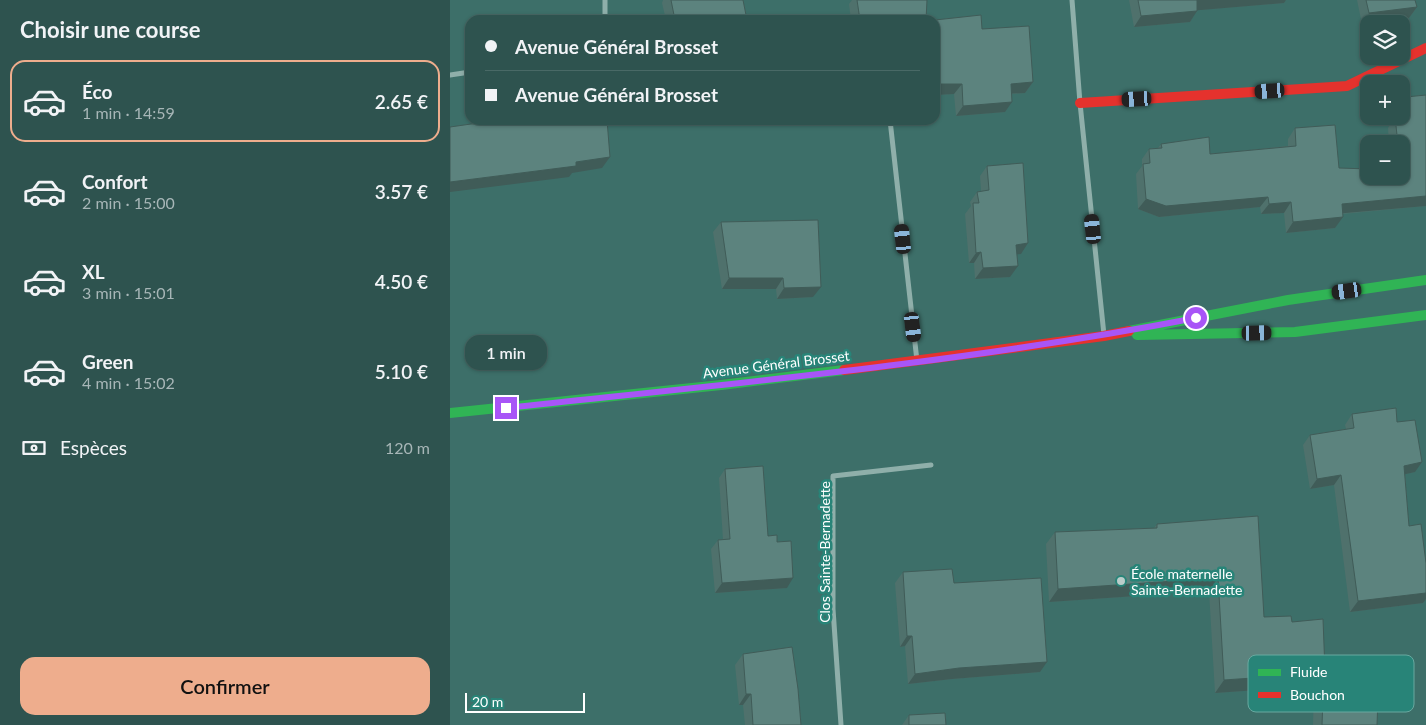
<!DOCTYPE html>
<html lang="fr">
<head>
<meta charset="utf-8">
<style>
  :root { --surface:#2e534f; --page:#365956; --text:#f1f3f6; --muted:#a7b6b7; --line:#496966; --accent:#eead8d }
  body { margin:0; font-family:Lato,sans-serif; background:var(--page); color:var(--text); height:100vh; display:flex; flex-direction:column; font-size:19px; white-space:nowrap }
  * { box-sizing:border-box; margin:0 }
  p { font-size:16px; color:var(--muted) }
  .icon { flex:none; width:28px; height:28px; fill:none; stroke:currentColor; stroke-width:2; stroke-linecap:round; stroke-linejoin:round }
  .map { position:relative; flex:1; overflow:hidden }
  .drawer { display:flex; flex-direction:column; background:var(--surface); width:450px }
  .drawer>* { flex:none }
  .guide { position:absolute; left:15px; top:15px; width:475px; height:110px; border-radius:15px; box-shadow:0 1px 4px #0004,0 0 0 1px var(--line); display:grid; align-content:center; height:110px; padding:0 20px; background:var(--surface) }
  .buttons { position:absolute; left:910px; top:15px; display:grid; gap:10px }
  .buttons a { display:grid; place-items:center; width:50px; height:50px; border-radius:10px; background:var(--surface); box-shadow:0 1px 4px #0004,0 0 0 1px var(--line); font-size:25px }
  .scale { position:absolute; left:15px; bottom:12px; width:120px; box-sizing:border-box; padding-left:5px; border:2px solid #fff; border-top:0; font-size:14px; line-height:18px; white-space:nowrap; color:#fff; -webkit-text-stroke:4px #288478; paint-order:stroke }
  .end { position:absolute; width:22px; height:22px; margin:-11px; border:6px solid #a855f7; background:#fff; box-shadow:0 0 0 2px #fff }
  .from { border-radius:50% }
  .bubble { position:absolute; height:35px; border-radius:15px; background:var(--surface); box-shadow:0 1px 4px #0004,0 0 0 1px var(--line); font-size:16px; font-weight:600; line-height:35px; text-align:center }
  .car { position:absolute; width:15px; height:30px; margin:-15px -8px; border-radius:6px; box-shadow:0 0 4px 1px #0007; background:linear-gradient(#222 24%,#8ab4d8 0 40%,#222 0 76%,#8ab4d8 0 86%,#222 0) }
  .guide b { display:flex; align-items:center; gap:18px; height:48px; font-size:19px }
  .guide b+b { border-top:1px solid var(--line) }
  .guide i { width:12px; height:12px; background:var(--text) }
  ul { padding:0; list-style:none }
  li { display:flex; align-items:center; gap:15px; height:82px; margin:0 10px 8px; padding:0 10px; border:2px solid transparent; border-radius:15px }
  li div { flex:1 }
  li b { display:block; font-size:19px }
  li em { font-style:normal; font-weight:600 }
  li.active { border-color:var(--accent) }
  li>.icon { width:45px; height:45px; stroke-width:1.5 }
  h2 { padding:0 20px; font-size:22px; line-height:60px }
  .pay { display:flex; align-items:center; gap:12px; height:55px; padding:0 20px; font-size:19px }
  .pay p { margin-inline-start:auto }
  .button { display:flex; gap:10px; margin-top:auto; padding:10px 20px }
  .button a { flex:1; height:58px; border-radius:15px; background:var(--accent); color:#111; font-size:20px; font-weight:600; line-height:58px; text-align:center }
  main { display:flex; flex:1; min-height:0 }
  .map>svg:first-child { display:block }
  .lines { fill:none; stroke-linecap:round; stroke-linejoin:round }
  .street { stroke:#8fafaa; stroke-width:5 }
  .fast { stroke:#30b455; stroke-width:10 }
  .jam { stroke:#e5322d; stroke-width:10 }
  .wall { fill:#4f716c }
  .shaded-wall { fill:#405c58 }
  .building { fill:#5c837e; stroke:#405c58 }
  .route { stroke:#a855f7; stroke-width:6 }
  .poi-dot { fill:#bbcdca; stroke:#288478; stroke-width:2 }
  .labels { text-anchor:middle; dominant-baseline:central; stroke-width:5; stroke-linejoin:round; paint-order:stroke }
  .street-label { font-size:14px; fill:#fff; stroke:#288478 }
  .poi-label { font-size:14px; fill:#fff; stroke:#288478; text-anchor:start }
  .key { fill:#288478; stroke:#68a9a0; stroke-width:1 }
  .key-label { font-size:14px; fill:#fff }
</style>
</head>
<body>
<main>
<section class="drawer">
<h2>Choisir une course</h2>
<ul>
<li class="active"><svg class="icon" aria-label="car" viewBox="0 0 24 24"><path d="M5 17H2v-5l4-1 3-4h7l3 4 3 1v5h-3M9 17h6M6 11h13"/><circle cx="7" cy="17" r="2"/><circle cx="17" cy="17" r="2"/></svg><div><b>Éco</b><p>1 min · 14:59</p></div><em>2.65 €</em></li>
<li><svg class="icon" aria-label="car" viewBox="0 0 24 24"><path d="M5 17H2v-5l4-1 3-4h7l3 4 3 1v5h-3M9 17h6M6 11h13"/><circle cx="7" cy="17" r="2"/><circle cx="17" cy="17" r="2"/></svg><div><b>Confort</b><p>2 min · 15:00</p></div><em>3.57 €</em></li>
<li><svg class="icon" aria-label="car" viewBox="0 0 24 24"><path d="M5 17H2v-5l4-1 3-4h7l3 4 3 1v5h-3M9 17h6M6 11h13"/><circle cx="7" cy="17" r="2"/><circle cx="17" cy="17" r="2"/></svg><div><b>XL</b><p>3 min · 15:01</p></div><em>4.50 €</em></li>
<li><svg class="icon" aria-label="car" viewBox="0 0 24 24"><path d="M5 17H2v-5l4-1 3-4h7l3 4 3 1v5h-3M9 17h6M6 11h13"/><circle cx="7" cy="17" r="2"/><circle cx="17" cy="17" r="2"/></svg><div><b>Green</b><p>4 min · 15:02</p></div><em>5.10 €</em></li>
</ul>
<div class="pay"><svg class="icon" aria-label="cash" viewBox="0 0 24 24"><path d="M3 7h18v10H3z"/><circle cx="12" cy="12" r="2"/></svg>Espèces<p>120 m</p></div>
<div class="button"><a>Confirmer</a></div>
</section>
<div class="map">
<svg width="976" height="725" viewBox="0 0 976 725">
  <rect width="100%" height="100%" fill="#3d6f69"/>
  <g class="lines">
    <!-- street -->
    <path class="street" d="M155 0V20
      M622 0 630 103 654 335
      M0 75 20 72
      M440 120 467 361
      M391 725 383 609V476L481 465"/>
    <!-- fast -->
    <path class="fast" d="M679 331 838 300 976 280
      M687 335 845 332 976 315
      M0 413 271 385 394 370"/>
    <!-- jam -->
    <path class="jam" d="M630 103 897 86 976 48
      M394 370 654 336 679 331"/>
  </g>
  <!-- wall -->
  <path class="wall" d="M213 0H293L297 20H216L212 3Z
    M402 0H477L476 20H401L399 4Z
    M679 0H836L834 3 747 10 740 22 684 27Z
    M907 0H965L967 7 959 18 912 24Z
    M485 20 532 29 583 82 575 93 561 94 555 112 506 116 504 94 485 95Z
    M956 97 976 206 892 214 885 228 836 233 834 213 811 214 810 207 709 217 688 209 686 174 692 166V159L699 149 708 148 711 144 760 154 838 146V139L845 128 889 168 951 176V144H939L938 128 945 117 951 116V104Z
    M537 166 571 254H566L560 277 525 279 524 263H519L515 214 521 206 520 202 527 192 531 191 530 176Z
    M271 222 363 297 327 299 326 289H272L263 232Z
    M902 414 947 422 965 472 955 474 959 526 976 563V599L973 603 900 612 884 485 860 489 853 445 860 435 896 429 895 425Z
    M275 469 318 536 327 542 337 588 265 593 261 549 268 540H273L269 478Z
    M707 524 814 617 842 622 875 671 927 725H863L864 686 765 693 759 591 599 602 596 544 605 532 704 528Z
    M453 572 504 583 590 672 502 679 458 684 455 646 450 647 445 583Z
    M293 654 351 725H295L293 705H289L285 665Z
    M459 715 496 725H452Z"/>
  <!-- shaded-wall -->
  <path class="shaded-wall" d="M747 0H836L834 3 739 11Z
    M967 7 959 18 912 24 919 13Z
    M747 11 740 22 684 27 691 16Z
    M583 82 575 93 553 94 561 84Z
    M486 84H512L504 94 485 95V86Z
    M562 102 555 112 506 116 513 106Z
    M160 157 152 168 122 173 119 177 0 192V182Z
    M976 196V206L884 214 892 204Z
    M818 197 810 207 709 217 688 209 696 199Z
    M841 202 834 213 811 214 819 204Z
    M893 217 885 228 836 233 843 222Z
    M578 243 571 254 558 255 566 245Z
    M531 252 524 263H519L526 253Z
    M568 266 560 277 525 279 533 268Z
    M279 278H333L326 289H272Z
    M371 287 363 297 327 299 334 288Z
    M972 462 965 472 947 476 954 466Z
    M891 475 884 485 860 489 867 479Z
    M343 578 337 588 265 593 272 583Z
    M768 578 759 591 599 602 608 589Z
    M976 593V599L973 603 900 612 908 601Z
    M457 636H462L455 646 450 647Z
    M597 662 590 672 502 679 458 684 465 674 509 668Z
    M874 673 864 686 765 693 774 680Z
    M296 694H301L293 705H289Z"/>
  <!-- building -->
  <path class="building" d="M221 0H293L297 20H225Z
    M407 0H477L476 20H410Z
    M688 0H750H747V11L691 16Z
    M916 0H965L967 7 919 13Z
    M531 15 532 29 579 26 583 82 561 84 562 102 513 106 512 84H486L485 58V20Z
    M976 95V196L892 204 893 217 843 222 841 202 819 204 818 197 716 206 696 199 693 164 700 163 699 149 712 148 711 144 759 137 760 154 846 146 845 128 885 125 889 168 919 169V176H951V144H948L945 117 958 116 956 97Z
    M72 120H157L160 157 126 162V166L0 182V127L21 124Z
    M573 163 578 243 566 245 568 266 533 268 531 252 526 253 523 203H529L527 192 539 190 537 166Z
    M368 220 371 287 334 288 333 278H279L271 222Z
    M946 408 947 422 965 420 972 462 954 466 959 526 971 524 976 563V593L908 601 891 475 867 479 860 435 904 428 902 414Z
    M313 466 318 536 327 535V542L341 541 343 578 272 583 268 540 280 539 275 469Z
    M808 516 814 617 841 616 842 622 873 619 875 671H929L927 725H872L874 673 774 680 768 578 608 589 605 532 707 528V524Z
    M502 569 504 583 591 578 597 662 509 668 465 674 462 636H457L453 572Z
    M342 647 348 689 351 725H303L301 694H296L293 654Z
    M495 713 496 725H459V715Z"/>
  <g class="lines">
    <!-- route -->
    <path class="route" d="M56 408C287 383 519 362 746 318"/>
  </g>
  <!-- markers -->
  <circle class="poi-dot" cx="671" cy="581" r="5"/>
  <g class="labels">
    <!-- street labels -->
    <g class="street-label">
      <text transform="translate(326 364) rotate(-7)">Avenue Général Brosset</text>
      <text transform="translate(374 552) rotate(-90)">Clos Sainte-Bernadette</text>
    </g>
    <!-- poi labels -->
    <g class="poi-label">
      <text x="681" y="573">École maternelle<tspan x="681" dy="16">Sainte-Bernadette</tspan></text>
    </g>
  </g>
  <!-- legend -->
  <rect x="798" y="655" width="166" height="57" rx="8" class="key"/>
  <rect x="808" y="669" width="23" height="7" fill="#30b455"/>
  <rect x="808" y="692" width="23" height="6" fill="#e5322d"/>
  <g class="key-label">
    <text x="840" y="677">Fluide</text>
    <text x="840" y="700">Bouchon</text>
  </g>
</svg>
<div class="buttons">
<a><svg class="icon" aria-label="layers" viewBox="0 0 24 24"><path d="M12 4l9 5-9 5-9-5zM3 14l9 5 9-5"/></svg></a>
<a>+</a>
<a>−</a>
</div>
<div class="scale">20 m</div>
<i class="end from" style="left:746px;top:318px"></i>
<i class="end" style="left:56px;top:408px"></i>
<div class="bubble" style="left:15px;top:335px;width:82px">1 min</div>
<i class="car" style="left:820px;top:91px;rotate:266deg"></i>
<i class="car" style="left:687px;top:99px;rotate:267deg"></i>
<i class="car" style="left:643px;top:229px;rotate:354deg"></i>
<i class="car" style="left:453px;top:239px;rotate:354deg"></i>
<i class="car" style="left:897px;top:291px;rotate:262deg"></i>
<i class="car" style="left:463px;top:327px;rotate:173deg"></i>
<i class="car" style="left:807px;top:333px;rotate:89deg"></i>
<div class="guide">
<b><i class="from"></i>Avenue Général Brosset</b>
<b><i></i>Avenue Général Brosset</b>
</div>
</div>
</main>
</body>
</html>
